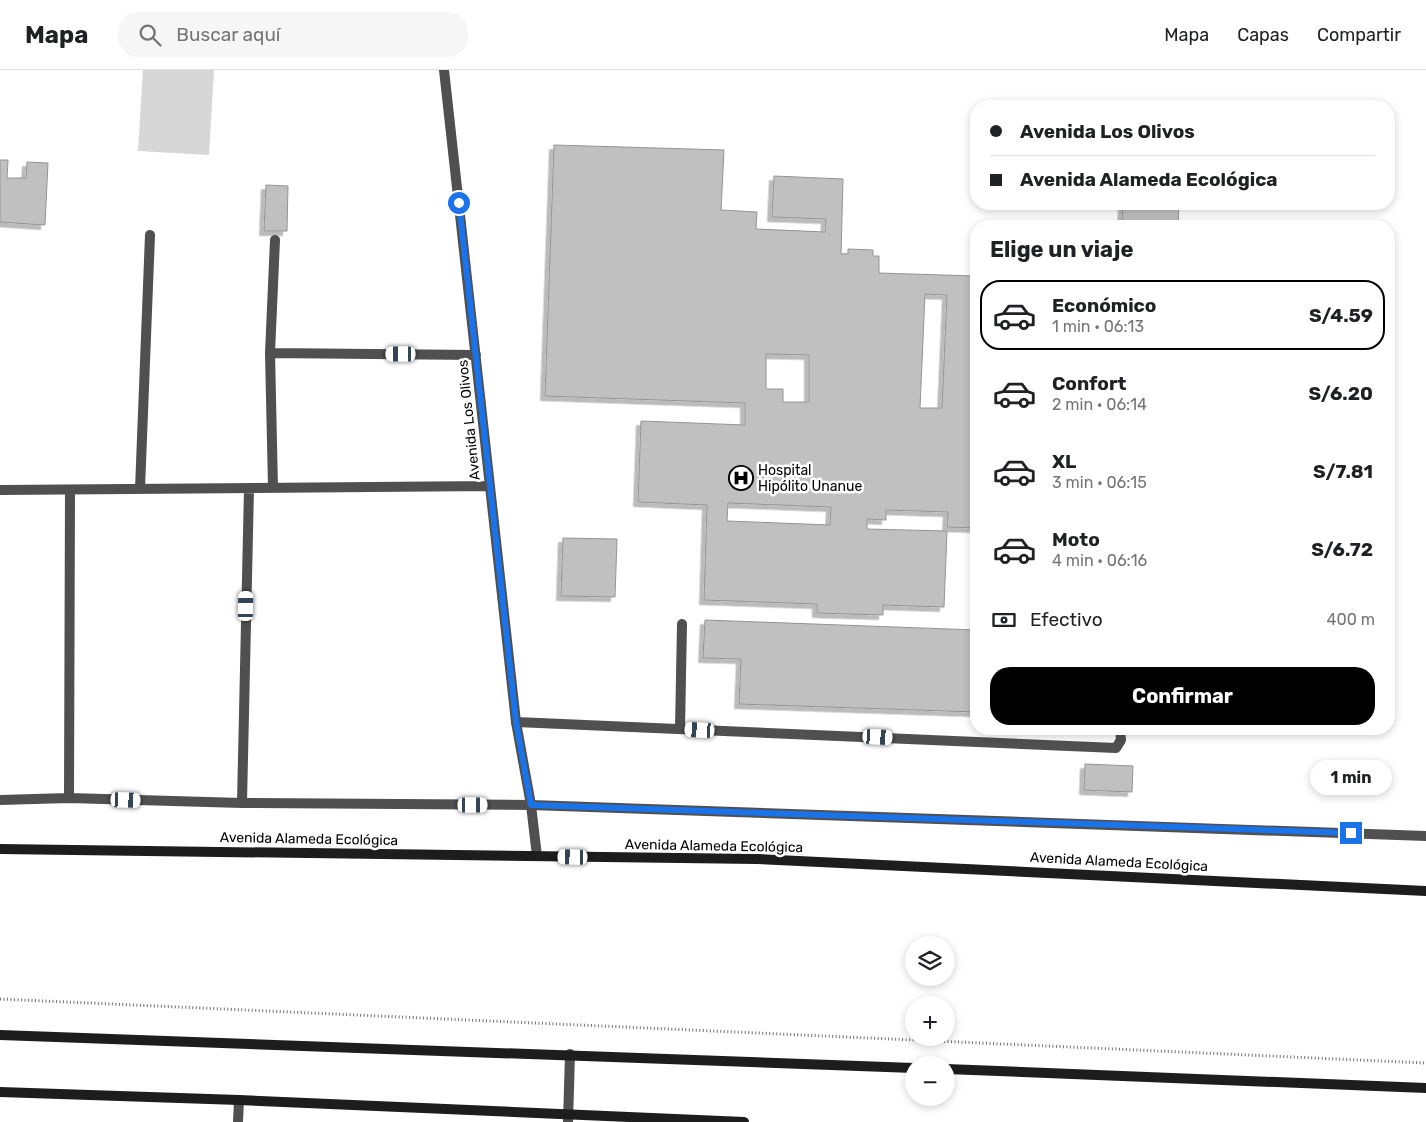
<!DOCTYPE html>
<html lang="es">
<head>
<meta charset="utf-8">
<style>
  :root { --surface:#fff; --page:#f6f6f6; --text:#202124; --muted:#757577; --line:#e0e0e0; --accent:#000 }
  body { margin:0; font-family:Rubik,sans-serif; background:var(--page); color:var(--text); height:100vh; display:flex; flex-direction:column; font-size:19px; white-space:nowrap }
  * { box-sizing:border-box; margin:0 }
  p { font-size:16px; color:var(--muted) }
  .icon { flex:none; width:28px; height:28px; fill:none; stroke:currentColor; stroke-width:2; stroke-linecap:round; stroke-linejoin:round }
  .map { position:relative; flex:1; overflow:hidden }
  .side { position:absolute; left:970px; top:150px; width:425px; height:515px; display:flex; flex-direction:column; background:var(--surface); border-radius:20px; box-shadow:0 2px 8px #0003 }
  .side>* { flex:none }
  .guide { position:absolute; left:970px; top:30px; width:425px; height:110px; border-radius:20px; box-shadow:0 2px 8px #0003; display:grid; align-content:center; height:110px; padding:0 20px; background:var(--surface) }
  .tools { position:absolute; left:905px; top:866px; display:grid; gap:10px }
  .tools a { display:grid; place-items:center; width:50px; height:50px; border-radius:50%; background:var(--surface); box-shadow:0 2px 8px #0003; font-size:25px }
  .end { position:absolute; width:22px; height:22px; margin:-11px; border:6px solid #1a73e8; background:#fff; box-shadow:0 0 0 2px #fff }
  .from { border-radius:50% }
  .bubble { position:absolute; height:35px; border-radius:18px; background:var(--surface); box-shadow:0 2px 8px #0003; font-size:16px; font-weight:700; line-height:35px; text-align:center }
  .car { position:absolute; width:15px; height:30px; margin:-15px -8px; border-radius:6px; box-shadow:0 0 4px 1px #0007; background:linear-gradient(#fff 24%,#345 0 40%,#fff 0 76%,#345 0 86%,#fff 0) }
  .guide b { display:flex; align-items:center; gap:18px; height:48px; font-size:19px }
  .guide b+b { border-top:1px solid var(--line) }
  .guide i { width:12px; height:12px; background:var(--text) }
  ul { padding:0; list-style:none }
  li { display:flex; align-items:center; gap:15px; height:70px; margin:0 10px 8px; padding:0 10px; border:2px solid transparent; border-radius:20px }
  li div { flex:1 }
  li b { display:block; font-size:19px }
  li em { font-style:normal; font-weight:700 }
  li.current { border-color:var(--accent) }
  li>.icon { width:45px; height:45px; stroke-width:1.5 }
  h2 { padding:0 20px; font-size:22px; line-height:60px }
  .pay { display:flex; align-items:center; gap:12px; height:55px; padding:0 20px; font-size:19px }
  .pay p { margin-inline-start:auto }
  .action { display:flex; gap:10px; margin-top:auto; padding:10px 20px }
  .action a { flex:1; height:58px; border-radius:20px; background:var(--accent); color:#fff; font-size:20px; font-weight:700; line-height:58px; text-align:center }
  header { display:flex; align-items:center; gap:30px; box-sizing:border-box; height:70px; padding:0 25px; background:var(--surface); border-bottom:1px solid var(--line) }
  header strong { font-size:24px }
  nav { display:flex; gap:28px; margin-inline-start:auto; font-size:18px }
  .search { width:350px; height:45px; background:var(--page); display:flex; align-items:center; gap:12px; box-sizing:border-box; padding:0 18px; border-radius:20px; color:var(--muted); font-size:19px }
  .map>svg:first-child { display:block }
  .green { fill:#d7d7d7 }
  .building { fill:#c0c0c0; stroke:#949494; fill-rule:evenodd; filter:url(#shadow) }
  .lines { fill:none; stroke-linecap:round; stroke-linejoin:round }
  .path { stroke:#727272; stroke-width:3; stroke-dasharray:1 2.5; stroke-linecap:butt }
  .lane { stroke:#505050; stroke-width:10 }
  .street { stroke:#505050; stroke-width:10 }
  .secondary { stroke:#1d1d1d; stroke-width:10 }
  .route { stroke:#1a73e8; stroke-width:6 }
  .labels { text-anchor:middle; dominant-baseline:central; stroke-width:5; stroke-linejoin:round; paint-order:stroke }
  .street-label { font-size:14px; fill:#000; stroke:#fff }
  .poi-label { font-size:14px; fill:#000; stroke:#fff; text-anchor:start }
</style>
</head>
<body>
<header>
<strong>Mapa</strong>
<div class="search"><svg class="icon" aria-label="search" viewBox="0 0 24 24"><circle cx="10" cy="10" r="6"/><path d="M15 15l6 6"/></svg>Buscar aquí</div>
<nav><a>Mapa</a><a>Capas</a><a>Compartir</a></nav>
</header>
<div class="map">
<svg width="1426" height="1052" viewBox="0 0 1426 1052">
  <defs>
    <filter id="shadow"><feDropShadow dx="-4.5" dy="4.5" stdDeviation="0" flood-color="#0004"/></filter>
  </defs>
  <rect width="100%" height="100%" fill="#fff"/>
  <!-- green -->
  <path class="green" d="M143 0H214L209 85 138 81Z"/>
  <!-- building -->
  <path class="building" d="M554 75 724 80 721 140 757 142 756 159 825 162 826 149 772 147 774 106 843 109 841 184H848V179L873 180V186H879V203L976 206V458L947 457 948 442 886 440V450L867 449V459L947 461 944 537 883 535V545L817 543V534L704 530 707 435 638 432 641 351 745 355V333L545 326ZM925 224 947 225 942 338H920ZM766 284 809 285V332H783V319H766ZM728 433 831 437 830 455 727 451Z
    M0 90H8L7 108H26L27 92 48 93 45 155 0 152Z
    M266 115 288 116 287 161H264Z
    M1123 134H1179L1178 156 1122 155Z
    M563 468 617 469 615 527 561 526Z
    M705 550 976 560V642L739 634 741 589 703 588Z
    M1085 694 1133 696 1132 722 1084 720Z"/>
  <g class="lines">
    <!-- path -->
    <path class="path" d="M0 929 1426 993"/>
    <!-- lane -->
    <path class="lane" d="M516 652 1116 678 1121 670 1120 659
      M680 659 682 554"/>
    <!-- street -->
    <path class="street" d="M444 0 516 652 531 735 537 786
      M270 283 476 285
      M273 418 270 283 275 170
      M140 419 150 165
      M0 420 490 416
      M69 728 70 420
      M0 730 69 728 242 733 531 735 1426 766
      M242 733 249 418
      M238 1052 239 1030
      M568 1052 570 984"/>
    <!-- secondary -->
    <path class="secondary" d="M0 779 757 789 1426 821
      M0 965 914 998
      M946 999 1426 1018
      M0 1022 239 1030 744 1052"/>
  </g>
  <g class="lines">
    <!-- route -->
    <path class="route" d="M459 133 516 652 531 735 1351 763"/>
  </g>
  <!-- icons -->
  <defs>
    <symbol id="hospital-ring" viewBox="-11 -11 22 22"><circle r="9.5" fill="#fff" stroke="#000" stroke-width="1.5"/><path d="M-5-5h3v3.5h4V-5h3V5h-3V1.5h-4V5h-3Z" fill="#000"/></symbol>
  </defs>
  <g fill-rule="evenodd">
    <use href="#hospital-ring" x="727" y="394" width="28" height="28"/>
  </g>
  <g class="labels">
    <!-- street labels -->
    <g class="street-label">
      <text transform="translate(469 350) rotate(-96)">Avenida Los Olivos</text>
      <text transform="translate(309 769) rotate(1)">Avenida Alameda Ecológica</text>
      <text transform="translate(714 776) rotate(1)">Avenida Alameda Ecológica</text>
      <text transform="translate(1119 792) rotate(3)">Avenida Alameda Ecológica</text>
    </g>
    <!-- poi labels -->
    <g class="poi-label">
      <text x="758" y="400">Hospital<tspan x="758" dy="16">Hipólito Unanue</tspan></text>
    </g>
  </g>
</svg>
<div class="tools">
<a><svg class="icon" aria-label="layers" viewBox="0 0 24 24"><path d="M12 4l9 5-9 5-9-5zM3 14l9 5 9-5"/></svg></a>
<a>+</a>
<a>−</a>
</div>
<i class="end from" style="left:459px;top:133px"></i>
<i class="end" style="left:1351px;top:763px"></i>
<div class="bubble" style="left:1310px;top:690px;width:82px">1 min</div>
<i class="car" style="left:401px;top:284px;rotate:270deg"></i>
<i class="car" style="left:246px;top:536px;rotate:1deg"></i>
<i class="car" style="left:700px;top:660px;rotate:273deg"></i>
<i class="car" style="left:878px;top:667px;rotate:93deg"></i>
<i class="car" style="left:126px;top:730px;rotate:92deg"></i>
<i class="car" style="left:473px;top:735px;rotate:90deg"></i>
<i class="car" style="left:573px;top:787px;rotate:271deg"></i>
<div class="guide">
<b><i class="from"></i>Avenida Los Olivos</b>
<b><i></i>Avenida Alameda Ecológica</b>
</div>
<section class="side">
<h2>Elige un viaje</h2>
<ul>
<li class="current"><svg class="icon" aria-label="car" viewBox="0 0 24 24"><path d="M5 17H2v-5l4-1 3-4h7l3 4 3 1v5h-3M9 17h6M6 11h13"/><circle cx="7" cy="17" r="2"/><circle cx="17" cy="17" r="2"/></svg><div><b>Económico</b><p>1 min · 06:13</p></div><em>S/4.59</em></li>
<li><svg class="icon" aria-label="car" viewBox="0 0 24 24"><path d="M5 17H2v-5l4-1 3-4h7l3 4 3 1v5h-3M9 17h6M6 11h13"/><circle cx="7" cy="17" r="2"/><circle cx="17" cy="17" r="2"/></svg><div><b>Confort</b><p>2 min · 06:14</p></div><em>S/6.20</em></li>
<li><svg class="icon" aria-label="car" viewBox="0 0 24 24"><path d="M5 17H2v-5l4-1 3-4h7l3 4 3 1v5h-3M9 17h6M6 11h13"/><circle cx="7" cy="17" r="2"/><circle cx="17" cy="17" r="2"/></svg><div><b>XL</b><p>3 min · 06:15</p></div><em>S/7.81</em></li>
<li><svg class="icon" aria-label="car" viewBox="0 0 24 24"><path d="M5 17H2v-5l4-1 3-4h7l3 4 3 1v5h-3M9 17h6M6 11h13"/><circle cx="7" cy="17" r="2"/><circle cx="17" cy="17" r="2"/></svg><div><b>Moto</b><p>4 min · 06:16</p></div><em>S/6.72</em></li>
</ul>
<div class="pay"><svg class="icon" aria-label="cash" viewBox="0 0 24 24"><path d="M3 7h18v10H3z"/><circle cx="12" cy="12" r="2"/></svg>Efectivo<p>400 m</p></div>
<div class="action"><a>Confirmar</a></div>
</section>
</div>
</body>
</html>
